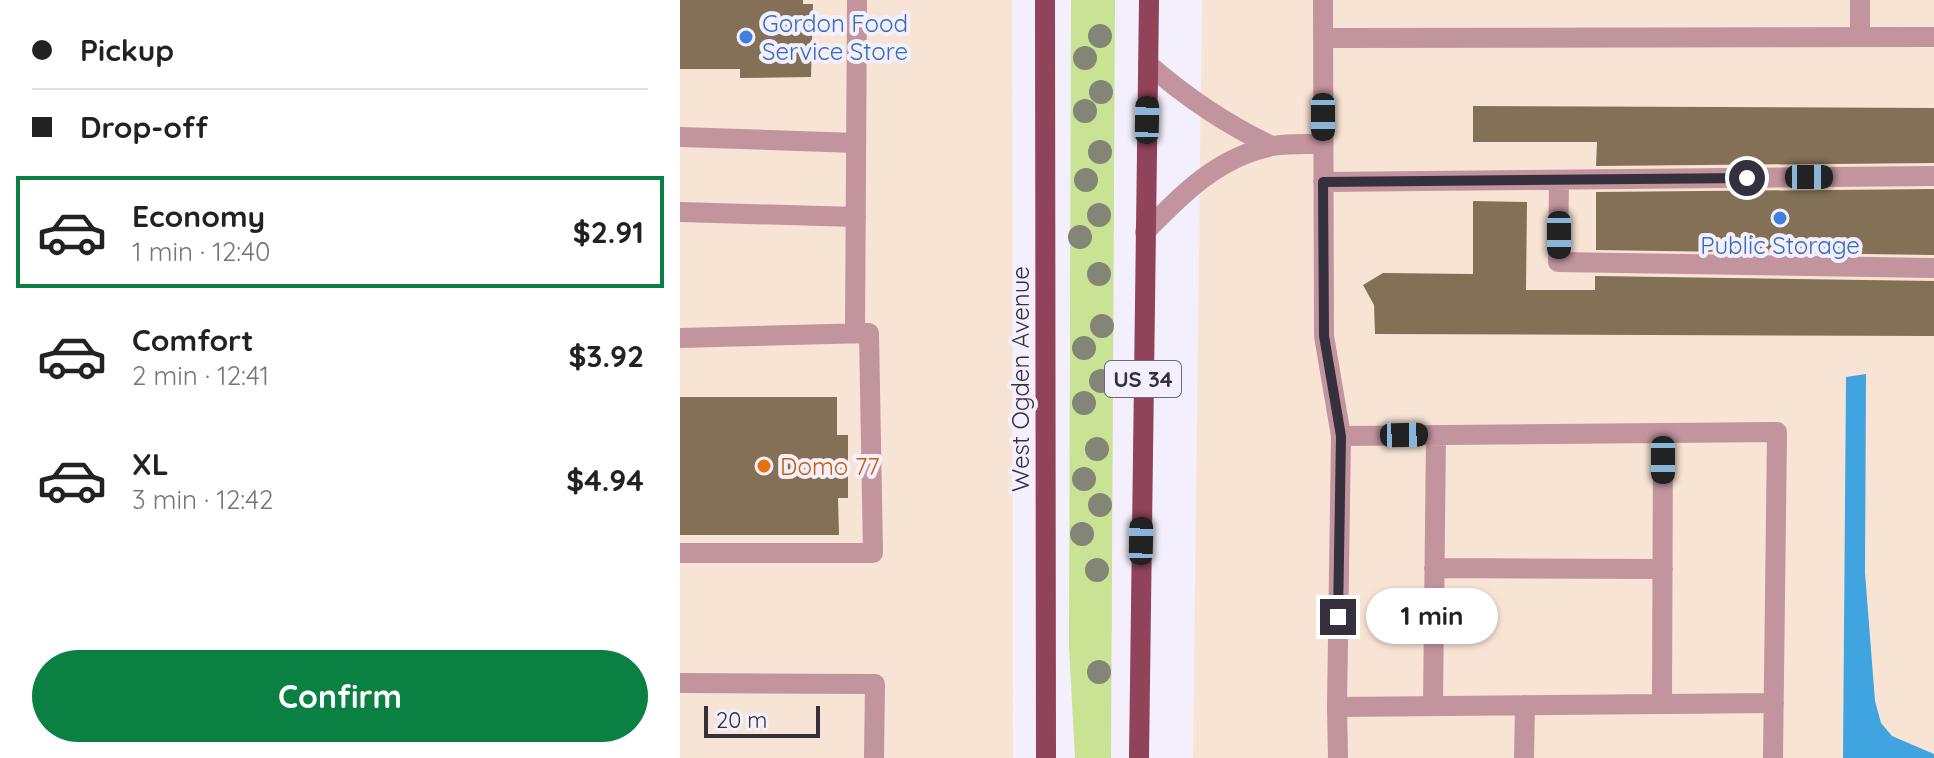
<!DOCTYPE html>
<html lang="en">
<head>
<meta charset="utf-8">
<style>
  :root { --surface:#fff; --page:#f6f6f6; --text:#222; --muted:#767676; --line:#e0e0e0; --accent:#0b8043 }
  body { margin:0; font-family:Quicksand,sans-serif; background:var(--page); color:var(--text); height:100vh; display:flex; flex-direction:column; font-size:30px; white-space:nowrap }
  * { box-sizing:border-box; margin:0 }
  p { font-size:26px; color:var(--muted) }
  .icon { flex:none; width:44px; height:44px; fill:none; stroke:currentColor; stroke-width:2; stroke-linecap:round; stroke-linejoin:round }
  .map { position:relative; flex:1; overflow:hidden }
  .details { display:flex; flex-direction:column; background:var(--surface); width:680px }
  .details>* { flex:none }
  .hud { display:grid; align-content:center; height:176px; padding:0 32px; background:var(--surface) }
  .scale { position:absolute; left:24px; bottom:20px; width:116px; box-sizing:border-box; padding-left:8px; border:4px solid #34303c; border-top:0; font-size:22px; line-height:28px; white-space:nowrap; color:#34303c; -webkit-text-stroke:6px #f4effc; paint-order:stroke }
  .end { position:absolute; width:36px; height:36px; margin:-18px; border:10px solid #34303c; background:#fff; box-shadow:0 0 0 4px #fff }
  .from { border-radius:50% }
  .bubble { position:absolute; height:56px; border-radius:28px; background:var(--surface); box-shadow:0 2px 6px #0004; font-size:26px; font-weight:700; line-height:56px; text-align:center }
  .car { position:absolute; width:24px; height:48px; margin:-24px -12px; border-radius:10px; box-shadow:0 0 6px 2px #0007; background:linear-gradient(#222 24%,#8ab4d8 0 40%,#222 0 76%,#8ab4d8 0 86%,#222 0) }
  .hud b { display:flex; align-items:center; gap:28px; height:76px; font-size:30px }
  .hud b+b { border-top:2px solid var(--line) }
  .hud i { width:20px; height:20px; background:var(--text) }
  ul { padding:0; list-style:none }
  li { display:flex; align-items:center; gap:24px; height:112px; margin:0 16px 12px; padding:0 16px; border:4px solid transparent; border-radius:0px }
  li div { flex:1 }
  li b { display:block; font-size:30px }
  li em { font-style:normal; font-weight:700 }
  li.active { border-color:var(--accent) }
  li>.icon { width:72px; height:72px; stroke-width:1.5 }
  .primary-button { display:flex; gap:16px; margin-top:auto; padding:16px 32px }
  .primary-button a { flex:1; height:92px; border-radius:48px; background:var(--accent); color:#fff; font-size:32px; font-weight:700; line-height:92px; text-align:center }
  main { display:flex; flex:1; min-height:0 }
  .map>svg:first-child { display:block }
  .commercial { fill:#f7e4d4 }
  .green { fill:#c9e293 }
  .water { fill:#3fa4e0 }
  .building { fill:#837056 }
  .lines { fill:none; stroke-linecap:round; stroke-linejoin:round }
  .lane { stroke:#c2949e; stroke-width:20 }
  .primary { stroke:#914359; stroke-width:20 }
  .tree { fill:#838676 }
  .route { stroke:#34303c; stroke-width:10 }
  .shop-dot { fill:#3f7fe0; stroke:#f4effc; stroke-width:3 }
  .food-dot { fill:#e8710a; stroke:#f4effc; stroke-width:3 }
  .labels { text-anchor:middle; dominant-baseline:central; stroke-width:8; stroke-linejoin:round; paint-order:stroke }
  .shield { fill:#f4effc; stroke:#6e6976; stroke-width:2 }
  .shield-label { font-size:22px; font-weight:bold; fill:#34303c }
  .shop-label { font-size:24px; fill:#366cbe; stroke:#f4effc; text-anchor:start }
  .street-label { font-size:24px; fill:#34303c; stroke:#f4effc }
  .food-label { font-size:24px; fill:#c56008; stroke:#f4effc; text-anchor:start }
</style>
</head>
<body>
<main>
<section class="details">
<div class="hud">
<b><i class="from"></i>Pickup</b>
<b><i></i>Drop-off</b>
</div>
<ul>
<li class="active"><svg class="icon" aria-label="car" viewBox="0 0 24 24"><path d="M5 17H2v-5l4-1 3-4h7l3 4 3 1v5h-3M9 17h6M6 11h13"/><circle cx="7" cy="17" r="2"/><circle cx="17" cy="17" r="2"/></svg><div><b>Economy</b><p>1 min · 12:40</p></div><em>$2.91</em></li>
<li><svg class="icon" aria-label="car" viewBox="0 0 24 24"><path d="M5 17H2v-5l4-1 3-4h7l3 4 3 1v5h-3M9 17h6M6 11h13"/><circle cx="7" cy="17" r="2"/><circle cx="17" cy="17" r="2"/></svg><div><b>Comfort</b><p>2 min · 12:41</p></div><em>$3.92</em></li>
<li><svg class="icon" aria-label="car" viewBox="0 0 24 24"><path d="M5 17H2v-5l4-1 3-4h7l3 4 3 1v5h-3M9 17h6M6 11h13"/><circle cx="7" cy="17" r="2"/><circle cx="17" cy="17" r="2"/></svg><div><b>XL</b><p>3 min · 12:42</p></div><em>$4.94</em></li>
</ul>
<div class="primary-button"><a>Confirm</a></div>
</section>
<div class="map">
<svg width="1254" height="758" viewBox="0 0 1254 758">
  <rect width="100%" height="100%" fill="#f4effc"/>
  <!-- commercial -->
  <path class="commercial" d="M0 0H332L333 758H0Z
    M522 0H1254V758H513Z"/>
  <!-- green -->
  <path class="green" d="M391 0H435L431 758H395L389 646Z"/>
  <!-- water -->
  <path class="water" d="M1186 374 1185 573 1195 701 1201 723 1212 736 1254 754V758H1163L1166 377Z"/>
  <!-- building -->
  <path class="building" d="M0 0H123V4H133L131 77 60 78V69H0Z
    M793 106 1254 108V163L916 166 917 142H793Z
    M1254 189V255L916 250V192Z
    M793 201 847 202 846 290H915V276L1254 281V336L695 334 694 305 683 285 703 273 793 274Z
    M0 397H157V435H168V498H158L159 535H0Z"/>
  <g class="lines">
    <!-- lane -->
    <path class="lane" d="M643 0 644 336 661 436
      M1180 0V37
      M643 38 1254 37
      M468 64C507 98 545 124 592 146
      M0 137 176 143
      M879 180 878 262 1254 268
      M643 182 1254 176
      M0 212 176 217
      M465 232C502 194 539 156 593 146 609 143 627 144 643 144
      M175 333 177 0
      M0 338 189 333 193 553H0
      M754 568 983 569
      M0 683 195 684 194 758
      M982 704 983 433
      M753 706 756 435
      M657 707 661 436 1097 432 1093 758
      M658 758 657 707 1094 703
      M844 758 845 705"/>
    <!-- primary -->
    <path class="primary" d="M365 0 366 758
      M459 758 469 0"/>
  </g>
  <!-- trees -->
  <g class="tree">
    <circle cx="420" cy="36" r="12"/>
    <circle cx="405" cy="58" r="12"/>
    <circle cx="421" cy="92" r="12"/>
    <circle cx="405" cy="111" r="12"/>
    <circle cx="420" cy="152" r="12"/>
    <circle cx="406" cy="180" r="12"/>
    <circle cx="419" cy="215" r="12"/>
    <circle cx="400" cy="237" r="12"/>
    <circle cx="419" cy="274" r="12"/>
    <circle cx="422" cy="326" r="12"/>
    <circle cx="404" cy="348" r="12"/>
    <circle cx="421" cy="381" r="12"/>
    <circle cx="404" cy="403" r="12"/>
    <circle cx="417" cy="449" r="12"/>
    <circle cx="404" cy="479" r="12"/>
    <circle cx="420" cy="505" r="12"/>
    <circle cx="402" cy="534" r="12"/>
    <circle cx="417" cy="570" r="12"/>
    <circle cx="419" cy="672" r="12"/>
  </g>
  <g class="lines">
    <!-- route -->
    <path class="route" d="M658 617 661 436 644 336 643 182 1067 178"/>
  </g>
  <!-- markers -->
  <g class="shop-dot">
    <circle cx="66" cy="37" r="8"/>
    <circle cx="1100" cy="218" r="8"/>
  </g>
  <circle class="food-dot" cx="84" cy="466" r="8"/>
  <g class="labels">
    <!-- shield labels -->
    <rect class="shield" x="425" y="361" width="76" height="36" rx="6"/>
    <g class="shield-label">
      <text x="463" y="379">US 34</text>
    </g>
    <!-- shop labels -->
    <g class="shop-label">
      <text x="82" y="23">Gordon Food<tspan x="82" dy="28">Service Store</tspan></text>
      <text x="1100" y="245" text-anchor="middle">Public Storage</text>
    </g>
    <!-- street labels -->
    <g class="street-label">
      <text transform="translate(340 379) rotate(-90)">West Ogden Avenue</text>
    </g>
    <!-- food labels -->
    <g class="food-label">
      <text x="100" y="466">Domo 77</text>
    </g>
  </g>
</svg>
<div class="scale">20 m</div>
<i class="end from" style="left:1067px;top:178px"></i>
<i class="end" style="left:658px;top:617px"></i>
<div class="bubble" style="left:686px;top:588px;width:132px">1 min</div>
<i class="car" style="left:643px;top:117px;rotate:180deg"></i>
<i class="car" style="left:467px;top:120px;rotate:1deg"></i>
<i class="car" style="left:1129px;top:177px;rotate:90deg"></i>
<i class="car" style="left:879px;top:235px;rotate:180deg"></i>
<i class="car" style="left:724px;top:435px;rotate:89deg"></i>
<i class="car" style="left:983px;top:460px;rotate:180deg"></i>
<i class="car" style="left:461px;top:541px;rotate:1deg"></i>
</div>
</main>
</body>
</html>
